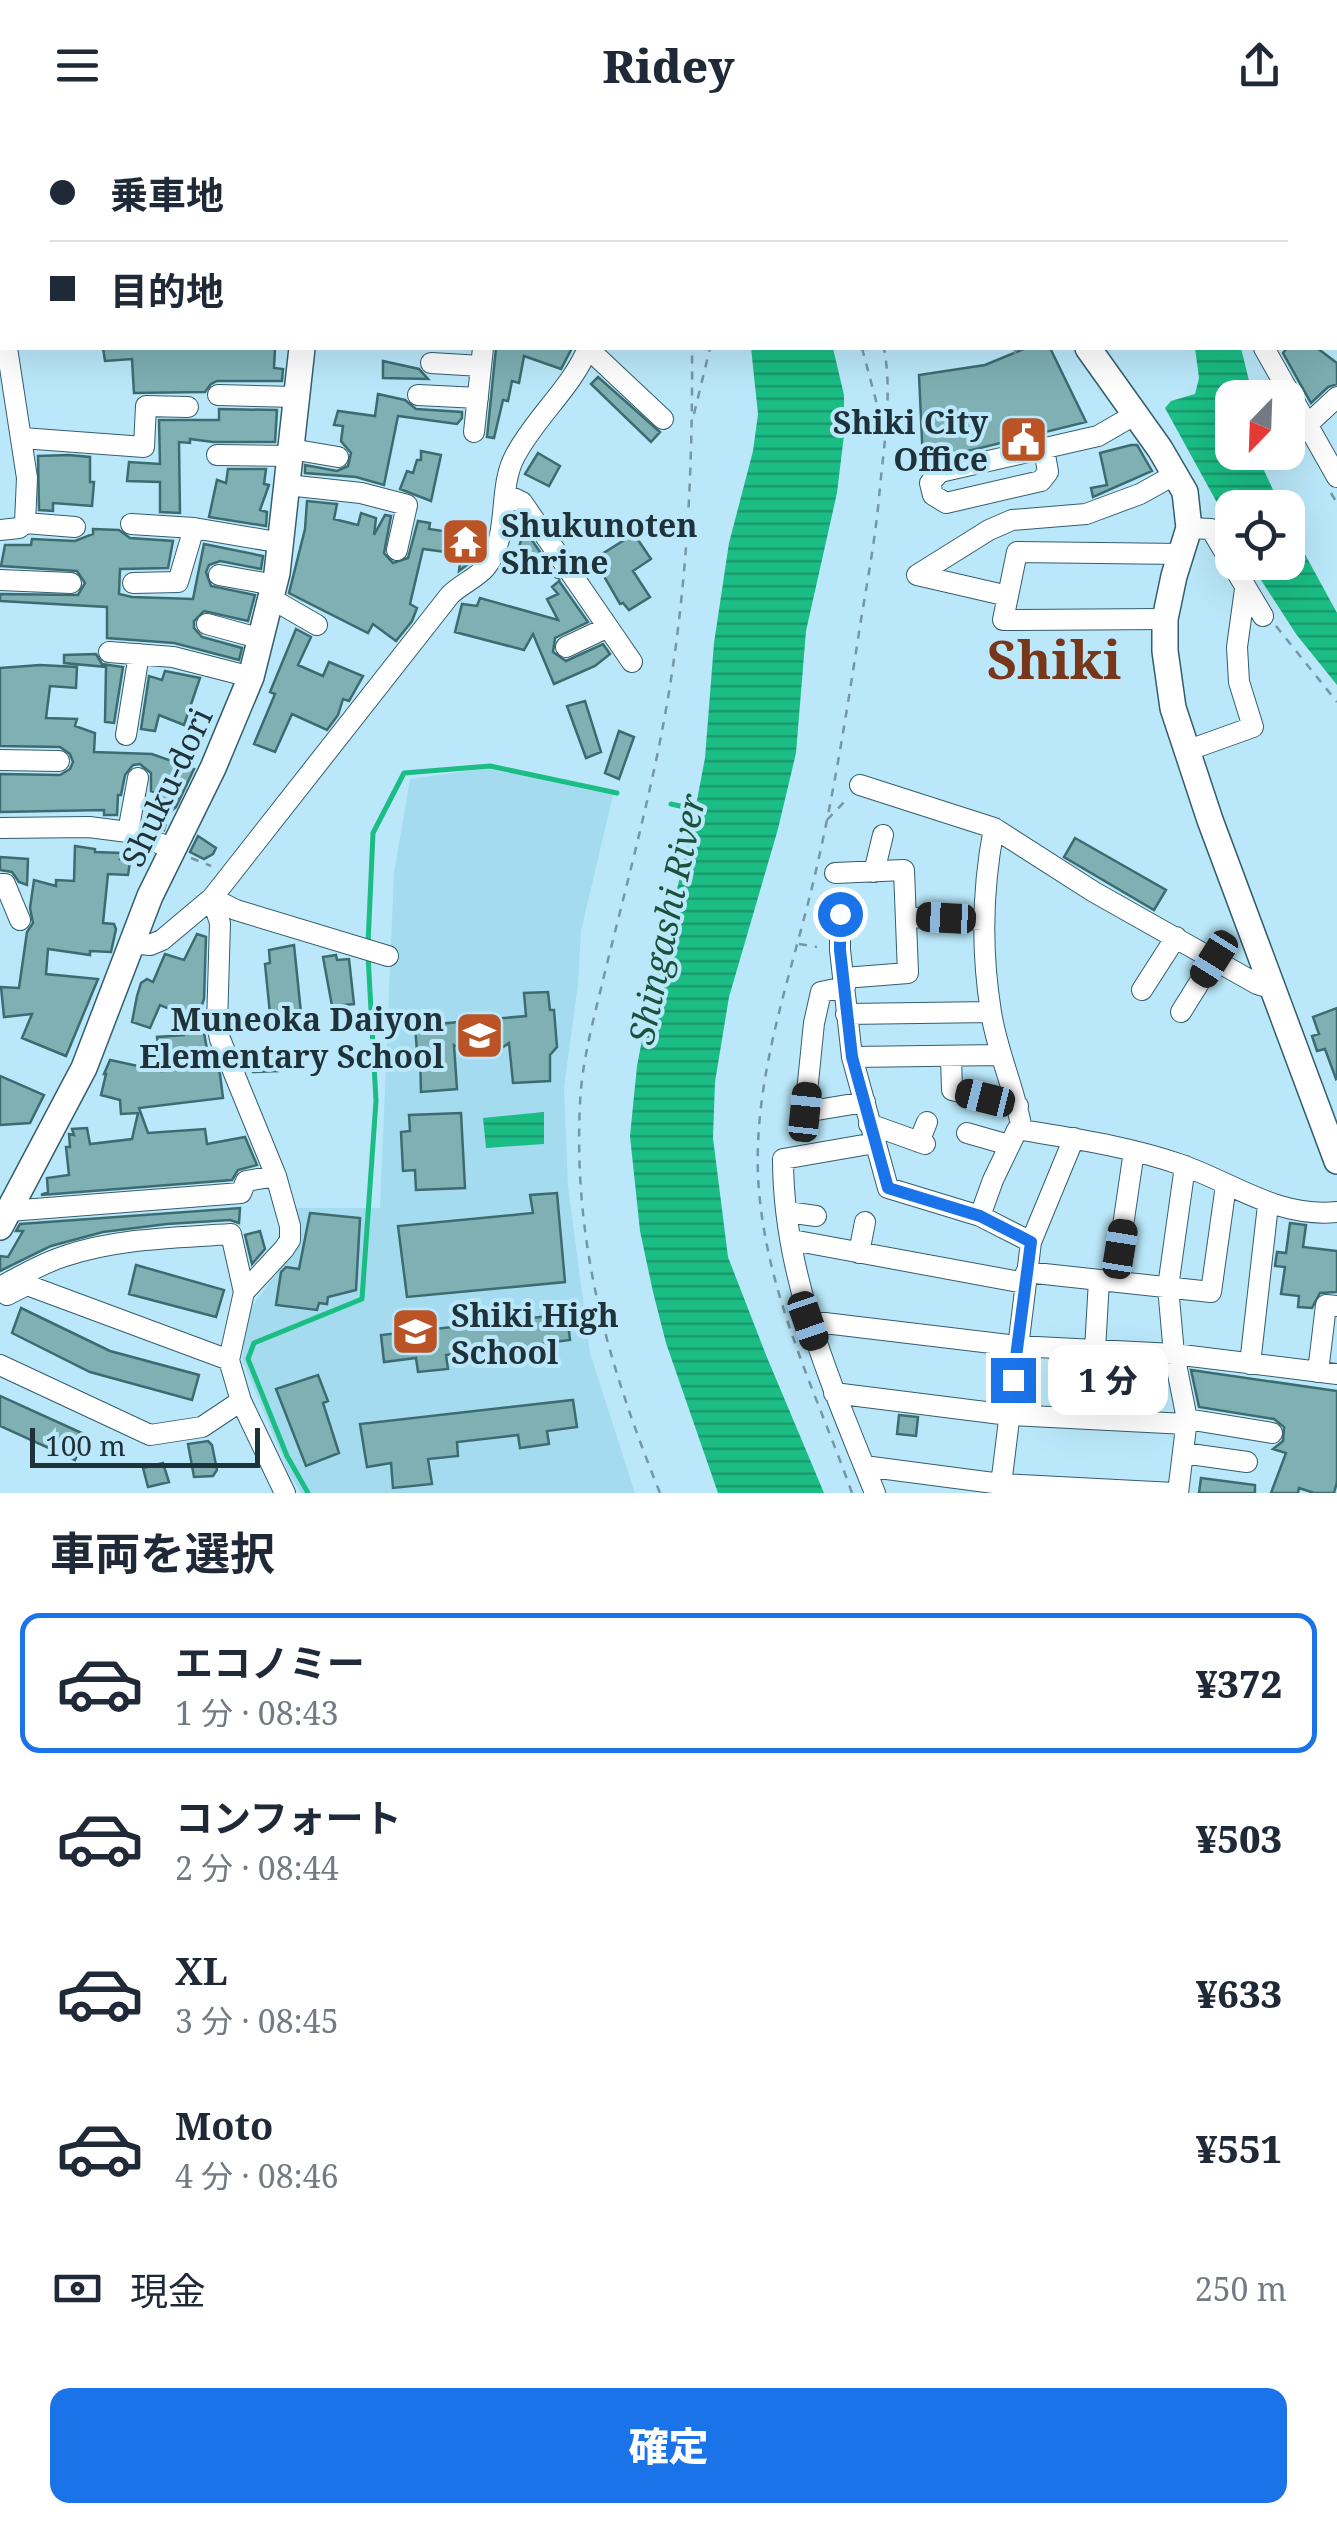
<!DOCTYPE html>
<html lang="ja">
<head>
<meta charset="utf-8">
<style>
  :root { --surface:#fff; --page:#f6f6f7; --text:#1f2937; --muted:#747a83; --line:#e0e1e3; --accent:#1a73e8 }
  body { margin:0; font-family:"Noto Serif","Noto Sans JP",serif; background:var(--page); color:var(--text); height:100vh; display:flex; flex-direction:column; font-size:38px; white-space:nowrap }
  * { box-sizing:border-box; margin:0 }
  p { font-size:32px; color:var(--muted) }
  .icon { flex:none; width:55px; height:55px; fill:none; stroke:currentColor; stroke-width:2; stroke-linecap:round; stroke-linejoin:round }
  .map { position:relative; height:1363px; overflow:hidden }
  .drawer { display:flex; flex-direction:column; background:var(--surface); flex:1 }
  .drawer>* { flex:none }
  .banner { position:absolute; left:0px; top:0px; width:1338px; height:220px; box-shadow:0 10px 40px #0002; display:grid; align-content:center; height:220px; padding:0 50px; background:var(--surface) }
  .needle { width:65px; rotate:203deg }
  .buttons { position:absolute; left:1215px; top:250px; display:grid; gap:20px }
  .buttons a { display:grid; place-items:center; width:90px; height:90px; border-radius:20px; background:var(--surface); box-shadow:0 10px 40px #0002; font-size:50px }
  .scale { position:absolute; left:30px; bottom:25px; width:230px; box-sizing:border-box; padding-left:10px; border:5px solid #203239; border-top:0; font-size:28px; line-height:35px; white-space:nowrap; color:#203239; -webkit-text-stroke:8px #bae8fa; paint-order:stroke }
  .end { position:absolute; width:45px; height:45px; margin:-22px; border:12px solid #1a73e8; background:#fff; box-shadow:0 0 0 5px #fff }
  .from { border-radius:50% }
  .bubble { position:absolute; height:70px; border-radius:20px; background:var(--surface); box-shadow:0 10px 40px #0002; font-size:32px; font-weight:800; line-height:70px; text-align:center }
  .car { position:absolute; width:30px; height:60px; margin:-30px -15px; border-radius:12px; box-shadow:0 0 8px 2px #0007; background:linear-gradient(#222 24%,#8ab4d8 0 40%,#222 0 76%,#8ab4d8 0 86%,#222 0) }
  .banner b { display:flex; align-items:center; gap:35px; height:95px; font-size:38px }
  .banner b+b { border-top:2px solid var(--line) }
  .banner i { width:25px; height:25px; background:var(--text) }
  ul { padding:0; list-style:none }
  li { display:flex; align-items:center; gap:30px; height:140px; margin:0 20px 15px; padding:0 30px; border:5px solid transparent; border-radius:20px }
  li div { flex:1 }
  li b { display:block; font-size:38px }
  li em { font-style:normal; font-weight:800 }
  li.selected { border-color:var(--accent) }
  li>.icon { width:90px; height:90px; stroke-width:1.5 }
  h2 { padding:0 50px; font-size:45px; line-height:120px }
  .pay { display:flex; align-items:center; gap:25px; height:110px; padding:0 50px; font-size:38px }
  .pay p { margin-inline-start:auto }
  .action { display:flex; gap:20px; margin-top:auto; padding:20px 50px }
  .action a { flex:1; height:115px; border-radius:20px; background:var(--accent); color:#fff; font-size:40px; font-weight:800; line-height:115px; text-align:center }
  header { display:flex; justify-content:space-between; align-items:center; height:130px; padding:0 50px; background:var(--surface); font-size:45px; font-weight:800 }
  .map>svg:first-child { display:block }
  .built { fill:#a4dbee }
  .water { fill:url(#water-rules) }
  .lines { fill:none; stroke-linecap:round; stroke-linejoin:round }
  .stream { stroke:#1bbd85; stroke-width:5 }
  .building { fill:#7eb0b4; stroke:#3c6c70; stroke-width:2.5 }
  .minor-casing { stroke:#335e6d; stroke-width:22 }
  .major-casing { stroke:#335e6d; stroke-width:28 }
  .path { stroke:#7596a3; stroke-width:2.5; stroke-dasharray:8 8; stroke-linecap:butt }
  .minor { stroke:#fff; stroke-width:20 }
  .major { stroke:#fff; stroke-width:25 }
  .route { stroke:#1a73e8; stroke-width:12 }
  .labels { text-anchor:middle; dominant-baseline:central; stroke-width:8; stroke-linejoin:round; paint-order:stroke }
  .poi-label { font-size:32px; font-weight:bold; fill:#203239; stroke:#bae8fa; text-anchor:end }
  .street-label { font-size:32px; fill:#203239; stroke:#bae8fa }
  .water-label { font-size:35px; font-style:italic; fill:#1a533c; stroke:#bae8fa }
  .town-label { font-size:52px; font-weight:bold; fill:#78371b; stroke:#bae8fa }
</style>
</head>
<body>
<header><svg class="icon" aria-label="menu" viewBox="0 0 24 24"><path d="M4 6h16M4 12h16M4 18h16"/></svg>Ridey<svg class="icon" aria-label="share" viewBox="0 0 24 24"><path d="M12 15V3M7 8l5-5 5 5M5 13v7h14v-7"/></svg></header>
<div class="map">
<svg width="1337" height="1363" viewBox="0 0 1337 1363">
  <defs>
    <pattern id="water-rules" width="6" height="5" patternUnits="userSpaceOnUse" patternTransform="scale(2.5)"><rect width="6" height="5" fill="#1bbd85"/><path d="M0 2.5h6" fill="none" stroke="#189a6e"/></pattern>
  </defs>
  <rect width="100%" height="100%" fill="#bae8fa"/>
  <!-- built -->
  <path class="built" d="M487 638 613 665 581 801 578 854 564 958 568 1056 590 1223 635 1363H301L289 1344 242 1229 247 1182 299 1115V1087L296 1078H380L394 743 410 649Z"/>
  <!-- water -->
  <path class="water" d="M751 218H833L844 265V305L837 363 806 501 796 623 778 699 729 867 715 952 713 1008 728 1127 766 1225 824 1363H718L666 1213 653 1162 640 1101 630 1006 637 936 651 863 690 707 705 628 714 513 729 413 753 321 758 284Z
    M1195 218H1241L1253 267 1232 268V322L1256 323 1281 377 1232 378V400L1165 278 1171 271 1195 264 1199 248Z
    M1288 393 1337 483V555L1296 504 1250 433 1288 432Z
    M544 982V1014L486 1018 483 988Z"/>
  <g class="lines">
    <!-- stream -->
    <path class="stream" d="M1335 104 1337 105
      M671 674 698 680
      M368 814 373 703 404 643 490 636 617 663
      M308 1363 287 1326 248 1229 254 1213 362 1169 376 971 368 825"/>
  </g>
  <!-- building -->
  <path class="building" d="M103 218H275L274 238 283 239 282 251H217L211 254 205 262 134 263 132 229 105 231Z
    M496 218H572L561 239 524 226 519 253 512 251 508 271 503 270 494 308 487 307Z
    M1026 218H1050L1086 292 923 332 919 245 985 235Z
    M1287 218H1317L1337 233V254L1328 257 1311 273 1283 223Z
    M383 231 419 239 428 249 383 248Z
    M598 247 660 302 651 312 591 254Z
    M378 264 405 270 416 279 462 282V288L457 294 398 286 384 355 356 347 305 343V335L337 341 348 336 351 323 341 311 343 296 334 295 338 281 375 286Z
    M219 279 277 280 275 312H213L190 309V313L179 312 180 383 160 382V352L127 351 129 332 160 334 159 290H219Z
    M1131 315H1137L1152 341 1093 367 1091 358 1107 355 1100 323Z
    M421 321 441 325 431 371 400 359 407 341 413 343 417 330H421Z
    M538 323 560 336 549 356 525 344Z
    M69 325 90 327V352H94L92 376 53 373V381L39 380 38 326Z
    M228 339H266L264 354 269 355 260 380 267 382 266 396 209 387 217 350 226 353Z
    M307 371 337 374 334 389 358 395 361 383 376 388 374 405 385 385 391 386 384 423 393 433 408 428 418 391 430 393 429 399 477 406 476 419 471 432 459 441 461 424 423 419 410 474 417 478 412 491 396 511 373 494 368 503 289 463 305 399Z
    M93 399 119 400 130 408 173 411 168 438 120 439 119 464 132 467 193 469 204 414 263 426 261 439 220 431 209 435 206 442 211 456 255 465 248 491 204 481 194 491V498L202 507 242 518 239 530 174 513 107 508V477L0 471V464L78 465 85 453 77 441 1 436 5 415H31L32 409 75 411 93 404Z
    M524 402 527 403 558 448 514 431Z
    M634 404 651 429 633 441 650 467 629 480 623 473 620 474 594 429Z
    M559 451 588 492 555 508 553 522 566 531 603 514 610 524 595 536 554 554 533 504 524 520 455 502 462 474 477 476 480 468 558 490 547 469 558 464 552 457Z
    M296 499 311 507 298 535 323 546 329 532 363 546 349 571 343 569 338 585 327 600 292 584 275 622 254 614 275 564 270 562Z
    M96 524 102 534 123 537 114 593 105 592 106 537 64 533V525Z
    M40 535 77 537 76 558 50 556 46 588 77 589 75 596 95 603 94 622 152 624 194 639 176 677 168 684 164 700 144 693 157 663 151 661V643L140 634 133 635 125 645 121 665H118L117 685H104V680L0 682V644L60 645 70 639 73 632 70 624 60 617 0 616V538Z
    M165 541 200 548 184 595 159 585 155 601 141 599 149 546 162 550Z
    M585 571 601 622 586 628 567 576Z
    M619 601 634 607 619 649 605 643Z
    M198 706 216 718 213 724 204 729 190 722Z
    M1075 708 1166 760 1154 780 1064 727Z
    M75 716 95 719V722L121 723 120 729 130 732 128 745 108 744 103 793 114 794 116 799 111 822 90 821V825L48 819 46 844 98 849 66 926 22 908 32 884 4 887 1 857 19 858 27 802 33 793 30 778 34 750 56 756V750L74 751Z
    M0 727 28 729 27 755 19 752 12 742 0 740Z
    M197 804 206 807 204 869 194 898 203 897 208 925H212L220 944 223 968 139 978 148 1003 205 999 207 1014 245 1007 257 1035 238 1040 232 1050 41 1065 48 1062 47 1048 69 1045 66 1017H70L69 1004 74 1005 72 999 87 998 90 1014 132 1009 138 983 121 984 120 970 101 965 106 944H104L110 930 161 941 157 907 184 905 182 884 160 875 150 898 132 892 137 866 141 853 147 849 153 852 165 824 184 830Z
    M294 815 301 883 277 886 270 884 265 834 270 833 269 820Z
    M336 825 337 830 349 829 354 874 332 876 323 827Z
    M548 862 550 880H554L557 917 550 925V951L513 953 509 913 490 926H476L454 915 457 959 421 962 420 921H417L415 896 526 886 524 863Z
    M1337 878V948L1336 949 1325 919 1317 921 1312 906 1319 904 1313 887Z
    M276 925 278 941 253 942 251 931 260 930V926Z
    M0 946 44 965 30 993 0 995Z
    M461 983 465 1058 416 1060 415 1040 403 1041 401 1002 410 1001 409 985Z
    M557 1063 565 1152 407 1167 398 1096 533 1083 530 1065Z
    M240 1078 239 1093 230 1090 167 1094 103 1102 51 1116 0 1141V1126L8 1127 23 1101H16L20 1094Z
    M310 1083 360 1088 356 1160 328 1167 327 1174 319 1173 317 1180 276 1175 281 1142 286 1137 299 1139Z
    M1290 1093 1306 1095 1303 1117 1337 1121V1162L1320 1163 1312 1178 1298 1177 1299 1166 1281 1164 1285 1137 1275 1136 1277 1122 1286 1123Z
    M260 1101 265 1119 252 1134 245 1105Z
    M136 1135 224 1160 216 1187 129 1164Z
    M21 1178 110 1221 199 1245 192 1270 90 1242 12 1203Z
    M567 1184 570 1210 539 1214 541 1228 509 1231 508 1218 446 1225 448 1239 418 1242 416 1228 384 1232 381 1205Z
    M1089 1233 1114 1235 1113 1259 1128 1260 1127 1277 1097 1276 1098 1255 1084 1254V1241H1089Z
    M1191 1240 1337 1261V1352L1334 1363H1314L1299 1358 1298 1363H1271L1286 1323 1273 1319 1283 1311 1284 1297 1274 1289 1199 1277Z
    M318 1245 328 1271 323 1273 339 1323 306 1336 276 1259Z
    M0 1266 86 1305 75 1330 0 1296Z
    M573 1270 577 1297 547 1301 549 1314 520 1318 518 1305 457 1312 458 1326 428 1329 432 1354 393 1358 391 1333 367 1337 360 1294Z
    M899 1285 918 1287 916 1306 897 1304Z
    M208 1311 212 1315 217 1340 213 1346 194 1347 188 1314Z
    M163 1333 169 1352 148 1357 143 1338Z
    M1201 1348 1255 1355V1363H1199Z"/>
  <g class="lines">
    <defs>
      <path id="minor" d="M148 0 166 2
        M454 0V2
        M668 0 669 2
        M32 2 33 0
        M256 2 262 0
        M415 2V0
        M0 82 2 77
        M1335 159 1337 161
        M0 182 2 194
        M1264 218 1337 347
        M586 222 596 226 663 289
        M431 233 481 236
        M218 265 297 267
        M418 265 478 268
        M1307 295 1337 267
        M474 302 483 218
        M22 308 144 317 146 276 188 277
        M291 319 338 327
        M1044 319 1048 342 1041 351 946 373 933 365 930 353 940 342 1098 306 1136 284
        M217 325 291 326
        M287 355 361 363 407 375 397 420
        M507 365 522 372 632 532
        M25 393 75 397
        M131 394 194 398 282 413
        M1189 398 1211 399 1263 486
        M0 400 19 398 25 393 27 348 7 218
        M219 445 275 455
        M0 450 71 453
        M133 453 178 452 194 398
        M1008 466 917 445 989 400 1012 390 1086 384 1140 364 1176 344
        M272 469 317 495
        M1165 489 1003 490 1017 422 1182 424
        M207 494 262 509
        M566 517 608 497
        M109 522 173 527 251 547
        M126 605 139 524
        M1186 621 1253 597 1239 552 1237 517 1245 459
        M0 630 59 631
        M860 655 994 698 1094 762 1257 854 1273 859
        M0 698 89 697 128 702 172 718
        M994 698C982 760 981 820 991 882 997 922 1015 959 1022 1000
        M128 702 138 648
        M874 742 883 705
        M835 743 904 740 908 843 844 848
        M0 754H5L20 790
        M212 768 220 793 217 895 220 909 276 1046 290 1096V1110L284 1119 244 1162 229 1230 241 1271 285 1363
        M212 768 236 780 388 826
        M840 784V820L852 927 888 1058 980 1086 1031 1112
        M907 787 984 790
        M131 813 150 815 162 810 212 768 450 465C461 454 477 448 486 437 511 406 497 359 515 326 536 286 571 259 588 218
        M845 857 821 862 814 893 805 982 865 972
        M1142 860 1176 807
        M1181 882 1214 829
        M846 884 991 882
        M852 927 1001 925
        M951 927 952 960 1018 976
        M869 994 925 1014
        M1022 1000C1076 1009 1131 1017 1182 1035 1235 1054 1278 1088 1337 1082
        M967 1003 1009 1015
        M919 1012 927 992
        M875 1013 783 1029C783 1148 832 1255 875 1363
        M9 1081 241 1063 246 1051 276 1046
        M787 1082 816 1086
        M980 1086 993 1050 1017 1000H1022
        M792 1110 1025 1153
        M859 1123 865 1092
        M1026 1142 1211 1162 1226 1055
        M1115 1150 1134 1021
        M0 1157C21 1146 42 1133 65 1126 118 1108 176 1108 231 1104L244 1162
        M7 1165 27 1155 229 1230
        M808 1191 1017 1216 1174 1224 1337 1244
        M1095 1220 1099 1150
        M1250 1234 1268 1075
        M0 1235 150 1305 202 1297 241 1271
        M1318 1242 1326 1175 1337 1176
        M834 1263 1009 1285 1186 1294
        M1187 1289 1272 1303
        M1183 1323 1247 1332
        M864 1336 1001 1354 1174 1363
        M1000 1363 1031 1112 1074 1008
        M1178 1363 1187 1289 1174 1224 1168 1157 1185 1036"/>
      <path id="major" d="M1230 2 1234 0
        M0 146H2
        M1088 218 1160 319 1185 362 1189 398 1174 446 1165 489V521L1173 578 1210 690 1337 1031
        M0 1097 84 938 150 766 213 638 251 547 277 443 302 218"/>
    </defs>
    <!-- minor casing -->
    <use href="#minor" class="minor-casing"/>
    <!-- major casing -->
    <use href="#major" class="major-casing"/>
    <!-- path -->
    <path class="path" d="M715 0V2
      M855 0V2
      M940 0 941 2
      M538 2 539 0
      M843 2V0
      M872 2V0
      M915 2 919 0
      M862 218 883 297
      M1015 225V218
      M694 284 710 218
      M1331 363 1337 373
      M1276 496 1337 572
      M827 690 849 667
      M191 728 211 736
      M799 814 817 817
      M660 1363C608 1234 573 1114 580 973 582 930 594 888 604 846 621 777 639 709 654 640 685 500 693 360 692 218
      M852 1363C815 1259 763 1158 758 1045 754 944 791 846 814 749 834 665 847 580 860 496 867 453 875 411 879 368 883 320 893 266 884 218"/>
    <!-- minor -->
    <use href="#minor" class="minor"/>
    <!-- major -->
    <use href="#major" class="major"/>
  </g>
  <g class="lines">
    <!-- route -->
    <path class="route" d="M840 784V820L852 927 888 1058 980 1086 1031 1112 1013 1250"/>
  </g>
  <!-- icons -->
  <defs>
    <symbol id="civic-square" viewBox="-11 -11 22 22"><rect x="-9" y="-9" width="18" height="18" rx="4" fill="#ba5426" stroke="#bae8fa"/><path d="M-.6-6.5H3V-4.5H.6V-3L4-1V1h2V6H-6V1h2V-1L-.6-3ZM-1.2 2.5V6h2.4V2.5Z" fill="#fff"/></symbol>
    <symbol id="temple-square" viewBox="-11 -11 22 22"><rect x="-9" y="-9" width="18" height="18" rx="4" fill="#ba5426" stroke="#bae8fa"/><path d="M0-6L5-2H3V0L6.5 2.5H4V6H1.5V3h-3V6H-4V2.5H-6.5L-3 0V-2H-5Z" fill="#fff"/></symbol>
    <symbol id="school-square" viewBox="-11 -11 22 22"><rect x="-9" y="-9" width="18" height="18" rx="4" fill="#ba5426" stroke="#bae8fa"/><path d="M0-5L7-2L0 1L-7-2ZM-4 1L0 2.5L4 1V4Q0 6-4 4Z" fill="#fff"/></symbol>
  </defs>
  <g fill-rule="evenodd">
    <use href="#civic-square" x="996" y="282" width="55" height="55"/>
    <use href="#temple-square" x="438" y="384" width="55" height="55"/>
    <use href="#school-square" x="452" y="878" width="55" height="55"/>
    <use href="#school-square" x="388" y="1174" width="55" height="55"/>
  </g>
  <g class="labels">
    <!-- poi labels -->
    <g class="poi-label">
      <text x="988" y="291">Shiki City<tspan x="988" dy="37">Office</tspan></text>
      <text x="501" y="394" text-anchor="start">Shukunoten<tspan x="501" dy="37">Shrine</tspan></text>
      <text x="444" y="888">Muneoka Daiyon<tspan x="444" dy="37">Elementary School</tspan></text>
      <text x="451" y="1184" text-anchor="start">Shiki High<tspan x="451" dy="37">School</tspan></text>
    </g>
    <!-- street labels -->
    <g class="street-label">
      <text transform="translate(166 657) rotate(-65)">Shuku-dori</text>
    </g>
    <!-- water labels -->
    <g class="water-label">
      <text transform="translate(666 789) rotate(-78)">Shingashi River</text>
    </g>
    <!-- town labels -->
    <g class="town-label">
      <text x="1054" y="528">Shiki</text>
    </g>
  </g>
</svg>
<div class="buttons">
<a><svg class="needle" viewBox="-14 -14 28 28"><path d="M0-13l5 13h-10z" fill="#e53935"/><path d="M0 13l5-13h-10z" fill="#747a83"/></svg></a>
<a><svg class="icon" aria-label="locate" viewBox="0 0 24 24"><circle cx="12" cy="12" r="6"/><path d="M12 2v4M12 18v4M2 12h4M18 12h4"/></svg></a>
</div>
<div class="scale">100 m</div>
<i class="end from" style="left:840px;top:784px"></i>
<i class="end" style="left:1013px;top:1250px"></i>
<div class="bubble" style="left:1048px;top:1215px;width:120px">1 分</div>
<i class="car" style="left:946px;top:788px;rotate:273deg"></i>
<i class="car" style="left:1214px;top:829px;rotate:212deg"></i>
<i class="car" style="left:985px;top:968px;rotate:284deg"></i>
<i class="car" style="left:805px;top:982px;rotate:6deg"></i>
<i class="car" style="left:1120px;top:1119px;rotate:9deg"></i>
<i class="car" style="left:808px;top:1191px;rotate:161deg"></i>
<div class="banner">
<b><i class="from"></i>乗車地</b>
<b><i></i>目的地</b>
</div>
</div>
<section class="drawer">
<h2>車両を選択</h2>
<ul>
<li class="selected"><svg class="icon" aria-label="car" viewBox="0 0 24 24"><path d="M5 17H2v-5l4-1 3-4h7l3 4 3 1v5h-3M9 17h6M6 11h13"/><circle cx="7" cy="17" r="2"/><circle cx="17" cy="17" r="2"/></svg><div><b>エコノミー</b><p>1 分 · 08:43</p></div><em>¥372</em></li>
<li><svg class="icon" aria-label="car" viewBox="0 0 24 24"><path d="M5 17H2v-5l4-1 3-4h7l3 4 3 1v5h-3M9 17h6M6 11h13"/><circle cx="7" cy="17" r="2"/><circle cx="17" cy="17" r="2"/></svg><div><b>コンフォート</b><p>2 分 · 08:44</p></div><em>¥503</em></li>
<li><svg class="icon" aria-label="car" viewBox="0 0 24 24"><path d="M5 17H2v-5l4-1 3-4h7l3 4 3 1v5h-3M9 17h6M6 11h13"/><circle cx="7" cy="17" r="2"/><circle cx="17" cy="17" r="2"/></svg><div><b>XL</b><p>3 分 · 08:45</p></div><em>¥633</em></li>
<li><svg class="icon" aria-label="car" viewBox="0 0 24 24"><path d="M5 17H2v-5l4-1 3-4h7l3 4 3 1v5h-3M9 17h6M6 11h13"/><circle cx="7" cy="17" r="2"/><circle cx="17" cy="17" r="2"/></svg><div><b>Moto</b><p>4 分 · 08:46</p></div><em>¥551</em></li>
</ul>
<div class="pay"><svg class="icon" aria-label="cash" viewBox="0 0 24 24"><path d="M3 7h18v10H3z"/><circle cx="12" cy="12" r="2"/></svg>現金<p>250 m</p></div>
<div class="action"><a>確定</a></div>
</section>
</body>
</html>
